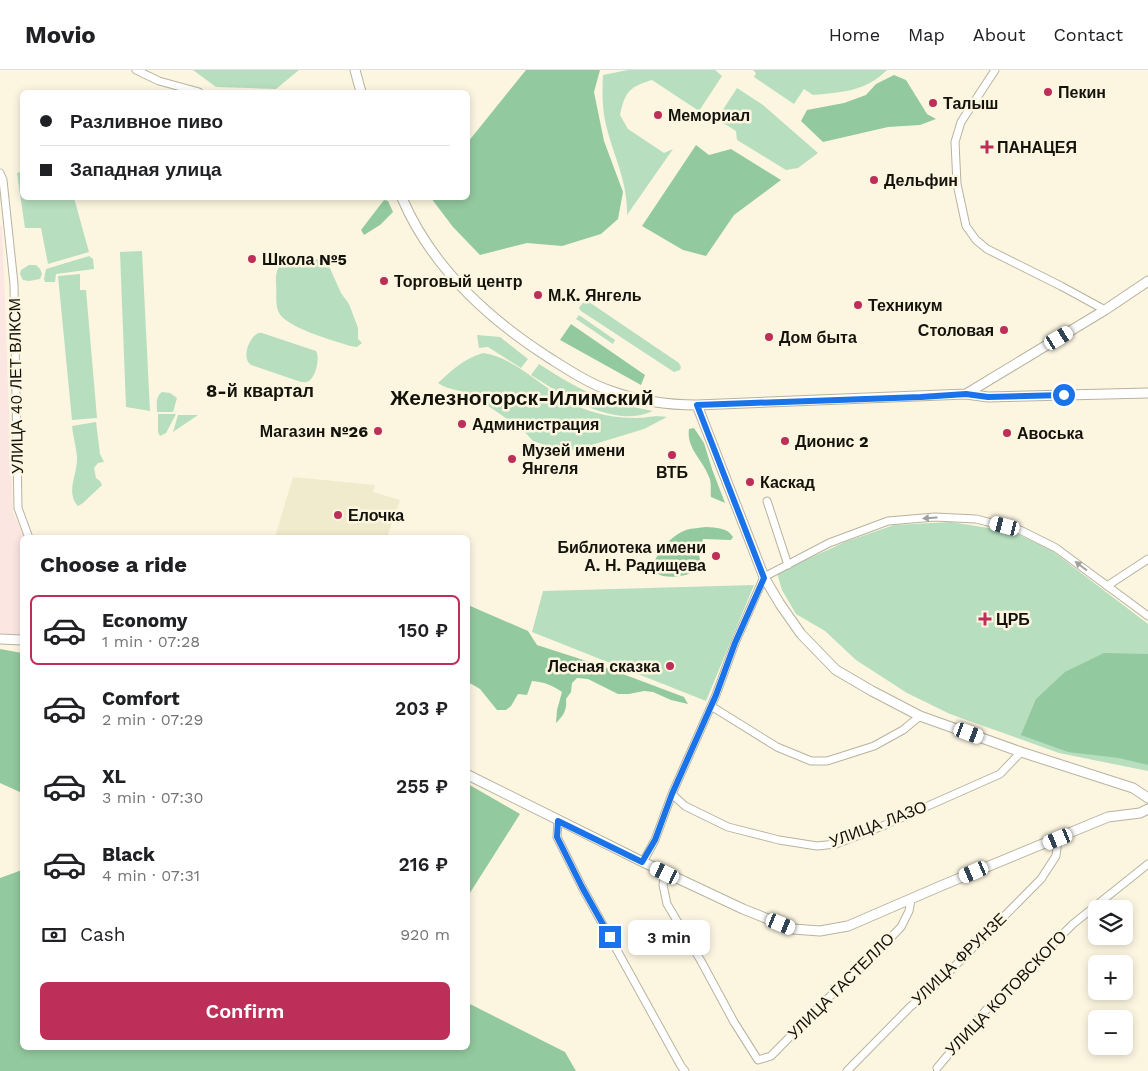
<!DOCTYPE html>
<html lang="en">
<head>
<meta charset="utf-8">
<style>
  :root { --surface:#fff; --page:#f2f2f2; --text:#202124; --muted:#757577; --line:#e0e0e0; --accent:#bd2e58 }
  body { margin:0; font-family:"Work Sans",sans-serif; background:var(--page); color:var(--text); height:100vh; display:flex; flex-direction:column; font-size:19px; white-space:nowrap }
  * { box-sizing:border-box; margin:0 }
  p { font-size:16px; color:var(--muted) }
  .icon { flex:none; width:28px; height:28px; fill:none; stroke:currentColor; stroke-width:2; stroke-linecap:round; stroke-linejoin:round }
  .map { position:relative; flex:1; overflow:hidden }
  .side { position:absolute; left:20px; top:465px; width:450px; height:515px; display:flex; flex-direction:column; background:var(--surface); border-radius:8px; box-shadow:0 2px 8px #0003 }
  .side>* { flex:none }
  .hud { position:absolute; left:20px; top:20px; width:450px; height:110px; border-radius:8px; box-shadow:0 2px 8px #0003; display:grid; align-content:center; height:110px; padding:0 20px; background:var(--surface) }
  .tools { position:absolute; left:1088px; top:830px; display:grid; gap:10px }
  .tools a { display:grid; place-items:center; width:45px; height:45px; border-radius:8px; background:var(--surface); box-shadow:0 2px 8px #0003; font-size:25px }
  .end { position:absolute; width:22px; height:22px; margin:-11px; border:6px solid #1a73e8; background:#fff; box-shadow:0 0 0 2px #fff }
  .from { border-radius:50% }
  .bubble { position:absolute; height:35px; border-radius:8px; background:var(--surface); box-shadow:0 2px 8px #0003; font-size:16px; font-weight:600; line-height:35px; text-align:center }
  .car { position:absolute; width:15px; height:30px; margin:-15px -8px; border-radius:6px; box-shadow:0 0 4px 1px #0007; background:linear-gradient(#fff 24%,#345 0 40%,#fff 0 76%,#345 0 86%,#fff 0) }
  .hud b { display:flex; align-items:center; gap:18px; height:48px; font-size:19px }
  .hud b+b { border-top:1px solid var(--line) }
  .hud i { width:12px; height:12px; background:var(--text) }
  ul { padding:0; list-style:none }
  li { display:flex; align-items:center; gap:15px; height:70px; margin:0 10px 8px; padding:0 10px; border:2px solid transparent; border-radius:8px }
  li div { flex:1 }
  li b { display:block; font-size:19px }
  li em { font-style:normal; font-weight:600 }
  li.on { border-color:var(--accent) }
  li>.icon { width:45px; height:45px; stroke-width:1.5 }
  h2 { padding:0 20px; font-size:22px; line-height:60px }
  .pay { display:flex; align-items:center; gap:12px; height:55px; padding:0 20px; font-size:19px }
  .pay p { margin-inline-start:auto }
  .action { display:flex; gap:10px; margin-top:auto; padding:10px 20px }
  .action a { flex:1; height:58px; border-radius:8px; background:var(--accent); color:#fff; font-size:20px; font-weight:600; line-height:58px; text-align:center }
  header { display:flex; align-items:center; gap:30px; box-sizing:border-box; height:70px; padding:0 25px; background:var(--surface); border-bottom:1px solid var(--line) }
  header strong { font-size:24px }
  nav { display:flex; gap:28px; margin-inline-start:auto; font-size:18px }
  .map>svg:first-child { display:block }
  .industrial { fill:#fbe6e2 }
  .built { fill:#f1ebce }
  .green { fill:#b7debf }
  .forest { fill:#93c99e }
  .lines { fill:none; stroke-linecap:round; stroke-linejoin:round }
  .minor-casing { stroke:#b8b39f; stroke-width:9 }
  .tertiary-casing { stroke:#b8b39f; stroke-width:11 }
  .minor { stroke:#fff; stroke-width:7 }
  .tertiary { stroke:#fff; stroke-width:9 }
  .oneway { fill:#a1a09d }
  .route { stroke:#1a73e8; stroke-width:6 }
  .poi-dot { fill:#bd2e58; stroke:#fcf6e1; stroke-width:2 }
  .labels { text-anchor:middle; dominant-baseline:central; stroke-width:5; stroke-linejoin:round; paint-order:stroke }
  .poi-label { font-size:16px; font-weight:bold; fill:#13120b; stroke:#fcf6e1; text-anchor:start }
  .street-label { font-size:16px; fill:#13120b; stroke:#fcf6e1 }
  .neighbourhood-label { font-size:18px; font-weight:bold; fill:#13120b; stroke:#fcf6e1 }
  .district-label { font-size:21px; font-weight:bold; fill:#13120b; stroke:#fcf6e1 }
</style>
</head>
<body>
<header>
<strong>Movio</strong>
<nav><a>Home</a><a>Map</a><a>About</a><a>Contact</a></nav>
</header>
<div class="map">
<svg width="1148" height="1001" viewBox="0 0 1148 1001">
  <rect width="100%" height="100%" fill="#fcf6e1"/>
  <!-- industrial -->
  <path class="industrial" d="M2 155 13 442 24 467 22 468V565L0 563V156Z"/>
  <!-- built -->
  <path class="built" d="M293 407 375 415 373 422 400 430 387 467H275Z"/>
  <!-- green -->
  <path class="green" d="M193 0H299L276 19 216 17Z
    M628 0H715L722 6 699 41 652 10C629 17 625 22 620 45L628 59 664 83 673 79 627 145C628 114 615 89 607 59 602 41 602 23 603 5Z
    M753 0H887C865 22 842 22 813 25L804 19 794 34 754 7 756 3Z
    M737 18 763 35 818 83 798 98 786 100 737 70 736 61 717 49Z
    M22 101V128H74L89 182 48 194 41 158H25L17 103Z
    M142 181 150 341 126 337 120 182Z
    M89 186 93 189 94 199 56 204 55 212H45L44 209 46 199Z
    M298 188 307 190 321 189 328 194 341 223 349 234 358 258V269L362 273 357 277 350 276C333 270 285 258 278 241 275 233 277 222 276 214 275 194 282 194 298 188Z
    M29 195H36L40 199 42 204 40 209 29 211 23 210 20 204 21 200Z
    M80 204V220H86L97 348 72 350 58 206Z
    M584 231 589 232 679 293 681 297 680 300 674 302 581 241 579 238Z
    M579 245 615 270 613 274 576 249Z
    M258 263H262L316 281C320 288 316 305 310 310 307 313 304 312 301 312L251 295C241 288 249 268 258 263Z
    M477 265 500 267 528 289 521 298 488 277 479 278Z
    M483 283C513 286 546 321 573 334 593 344 614 348 636 348 648 348 654 345 667 347L644 359 585 377 568 381 556 379 533 371 523 360 474 326C462 319 449 321 438 313 452 300 465 288 483 283Z
    M539 294C561 308 583 322 608 330 622 335 638 338 653 341 614 359 564 326 531 305Z
    M162 322 170 323 177 328 173 342H157C157 335 155 327 162 322Z
    M158 344H176L166 363 160 366 158 362Z
    M178 345H198L173 362Z
    M96 352 100 384 104 392 98 393 94 398 96 408 100 411 102 415 83 433 78 436C65 423 78 403 77 387 76 376 73 367 72 356Z
    M951 452 1013 462 1051 480 1148 554V701L1059 683 950 644 907 623 856 590 825 561 796 544 782 520 777 503 845 472 894 455Z
    M754 515 706 631 532 562 543 521Z"/>
  <!-- forest -->
  <path class="forest" d="M526 0H600L594 22 604 71 623 122 618 149 601 164 562 176 527 173 480 185 453 157 431 128H468V72Z
    M894 5 906 10 927 44 936 49 920 55 888 57 823 72 801 51 807 40 844 33 866 25 876 14Z
    M696 75 709 85 731 79 781 110 734 145 706 186 683 180 642 156Z
    M384 130 388 131 393 142 380 155 364 165 361 160Z
    M571 254 645 305 641 315 560 270Z
    M694 358 704 373 712 399 725 433 711 427C710 421 712 413 709 407 703 390 686 378 689 359Z
    M706 457C716 458 727 457 733 467L731 470 703 469 698 483C708 504 678 509 663 506 659 505 656 502 652 500 655 484 670 466 686 460 692 458 700 458 706 457Z
    M468 535 528 561 537 575 599 595 684 627 688 634 671 630 653 622 644 621 629 624H618L588 609 577 608 572 613 571 622 566 629C567 640 564 645 556 653L557 640 562 622C552 615 544 612 532 611L527 625 518 624 511 636 506 640H497L480 619 468 612Z
    M0 579 22 583V723L0 713Z
    M1104 583 1148 584V695L1119 688 1068 682 1021 665 1036 629 1065 602Z
    M468 714 520 744 468 826Z
    M22 800V978H468V933L565 982 576 1001H0V808Z"/>
  <g class="lines">
    <defs>
      <path id="minor" d="M136 0 159 11 199 22
        M995 0 961 52 955 72 957 114 966 156 976 170 987 179 1061 216 1105 240
        M0 103 3 110 14 214 18 438 29 468
        M767 431 788 495
        M1107 516 1148 489
        M711 636 777 677 811 691H827L874 676 903 660 920 646
        M672 724 685 736 728 757 779 770 817 776 836 774 885 755 1000 704 1021 682
        M558 751 557 767 582 817 681 996 685 1001
        M643 792 655 770 672 724 716 625 735 573 764 507 829 473 888 451 935 447 976 449 1020 460 1056 478 1148 546
        M665 803 663 815 667 834 701 891 734 952 758 990 771 986 826 930 871 888 901 857 909 841 911 830
        M937 998 986 940 1073 854 1148 794
        M847 1001 910 937 937 914 1041 809 1056 786 1058 769"/>
      <path id="tertiary" d="M355 0 361 22
        M402 128C432 198 488 249 551 289 570 301 590 314 611 321 639 331 668 335 697 335L966 324 988 327 1148 323
        M966 324 1105 240 1148 211
        M697 335 764 507 780 534 801 564 836 600 872 621 920 646 1021 682 1133 718 1148 728
        M0 569 22 570
        M468 705 643 792 743 839 793 859 820 861 848 856 943 815 1108 747 1140 743 1148 739"/>
    </defs>
    <!-- minor casing -->
    <use href="#minor" class="minor-casing"/>
    <!-- tertiary casing -->
    <use href="#tertiary" class="tertiary-casing"/>
    <!-- minor -->
    <use href="#minor" class="minor"/>
    <!-- tertiary -->
    <use href="#tertiary" class="tertiary"/>
  </g>
  <!-- one-way arrows -->
  <defs><path id="oneway-solid" d="M-6-.8H1V-3.2L6.5 0L1 3.2V.8H-6Z" transform="scale(1.25)"/></defs>
  <g class="oneway">
    <use href="#oneway-solid" transform="translate(930 448) rotate(176)"/>
    <use href="#oneway-solid" transform="translate(1081 496) rotate(-143)"/>
  </g>
  <g class="lines">
    <!-- route -->
    <path class="route" d="M610 867 582 817 557 767 558 751 642 792 655 770 672 724 716 625 735 573 764 508 697 335 921 327 966 324 988 327 1064 325"/>
  </g>
  <!-- markers -->
  <g class="poi-dot">
    <circle cx="1048" cy="22" r="5"/>
    <circle cx="933" cy="33" r="5"/>
    <circle cx="658" cy="45" r="5"/>
    <path d="M984.5 69.5h5v5h5v5h-5v5h-5v-5h-5v-5h5z"/>
    <circle cx="874" cy="110" r="5"/>
    <circle cx="252" cy="189" r="5"/>
    <circle cx="384" cy="211" r="5"/>
    <circle cx="538" cy="225" r="5"/>
    <circle cx="858" cy="235" r="5"/>
    <circle cx="1004" cy="260" r="5"/>
    <circle cx="769" cy="267" r="5"/>
    <circle cx="462" cy="354" r="5"/>
    <circle cx="378" cy="361" r="5"/>
    <circle cx="1007" cy="363" r="5"/>
    <circle cx="785" cy="371" r="5"/>
    <circle cx="672" cy="385" r="5"/>
    <circle cx="512" cy="389" r="5"/>
    <circle cx="750" cy="412" r="5"/>
    <circle cx="338" cy="445" r="5"/>
    <circle cx="716" cy="486" r="5"/>
    <path d="M982.5 541.5h5v5h5v5h-5v5h-5v-5h-5v-5h5z"/>
    <circle cx="670" cy="596" r="5"/>
  </g>
  <g class="labels">
    <!-- poi labels -->
    <g class="poi-label">
      <text x="1058" y="22">Пекин</text>
      <text x="943" y="33">Талыш</text>
      <text x="668" y="45">Мемориал</text>
      <text x="997" y="77">ПАНАЦЕЯ</text>
      <text x="884" y="110">Дельфин</text>
      <text x="262" y="189">Школа №5</text>
      <text x="394" y="211">Торговый центр</text>
      <text x="548" y="225">М.К. Янгель</text>
      <text x="868" y="235">Техникум</text>
      <text x="994" y="260" text-anchor="end">Столовая</text>
      <text x="779" y="267">Дом быта</text>
      <text x="472" y="354">Администрация</text>
      <text x="368" y="361" text-anchor="end">Магазин №26</text>
      <text x="1017" y="363">Авоська</text>
      <text x="795" y="371">Дионис 2</text>
      <text x="522" y="380">Музей имени<tspan x="522" dy="18">Янгеля</tspan></text>
      <text x="672" y="402" text-anchor="middle">ВТБ</text>
      <text x="760" y="412">Каскад</text>
      <text x="348" y="445">Елочка</text>
      <text x="706" y="477" text-anchor="end">Библиотека имени<tspan x="706" dy="18">А. Н. Радищева</tspan></text>
      <text x="996" y="549">ЦРБ</text>
      <text x="660" y="596" text-anchor="end">Лесная сказка</text>
    </g>
    <!-- street labels -->
    <g class="street-label">
      <text transform="translate(16 316) rotate(-91)">УЛИЦА 40 ЛЕТ ВЛКСМ</text>
      <text transform="translate(878 754) rotate(-21)">УЛИЦА ЛАЗО</text>
      <text transform="translate(959 889) rotate(-44)">УЛИЦА ФРУНЗЕ</text>
      <text transform="translate(841 916) rotate(-45)">УЛИЦА ГАСТЕЛЛО</text>
      <text transform="translate(1006 923) rotate(-46)">УЛИЦА КОТОВСКОГО</text>
    </g>
    <!-- neighbourhood labels -->
    <g class="neighbourhood-label">
      <text x="260" y="320">8-й квартал</text>
    </g>
    <!-- district labels -->
    <g class="district-label">
      <text x="522" y="327">Железногорск-Илимский</text>
    </g>
  </g>
</svg>
<div class="tools">
<a><svg class="icon" aria-label="layers" viewBox="0 0 24 24"><path d="M12 4l9 5-9 5-9-5zM3 14l9 5 9-5"/></svg></a>
<a>+</a>
<a>−</a>
</div>
<i class="end from" style="left:1064px;top:325px"></i>
<i class="end" style="left:610px;top:867px"></i>
<div class="bubble" style="left:628px;top:850px;width:82px">3 min</div>
<i class="car" style="left:1059px;top:268px;rotate:59deg"></i>
<i class="car" style="left:1005px;top:456px;rotate:284deg"></i>
<i class="car" style="left:969px;top:663px;rotate:110deg"></i>
<i class="car" style="left:1058px;top:769px;rotate:248deg"></i>
<i class="car" style="left:974px;top:802px;rotate:247deg"></i>
<i class="car" style="left:665px;top:803px;rotate:296deg"></i>
<i class="car" style="left:781px;top:854px;rotate:112deg"></i>
<div class="hud">
<b><i class="from"></i>Разливное пиво</b>
<b><i></i>Западная улица</b>
</div>
<section class="side">
<h2>Choose a ride</h2>
<ul>
<li class="on"><svg class="icon" aria-label="car" viewBox="0 0 24 24"><path d="M5 17H2v-5l4-1 3-4h7l3 4 3 1v5h-3M9 17h6M6 11h13"/><circle cx="7" cy="17" r="2"/><circle cx="17" cy="17" r="2"/></svg><div><b>Economy</b><p>1 min · 07:28</p></div><em>150 ₽</em></li>
<li><svg class="icon" aria-label="car" viewBox="0 0 24 24"><path d="M5 17H2v-5l4-1 3-4h7l3 4 3 1v5h-3M9 17h6M6 11h13"/><circle cx="7" cy="17" r="2"/><circle cx="17" cy="17" r="2"/></svg><div><b>Comfort</b><p>2 min · 07:29</p></div><em>203 ₽</em></li>
<li><svg class="icon" aria-label="car" viewBox="0 0 24 24"><path d="M5 17H2v-5l4-1 3-4h7l3 4 3 1v5h-3M9 17h6M6 11h13"/><circle cx="7" cy="17" r="2"/><circle cx="17" cy="17" r="2"/></svg><div><b>XL</b><p>3 min · 07:30</p></div><em>255 ₽</em></li>
<li><svg class="icon" aria-label="car" viewBox="0 0 24 24"><path d="M5 17H2v-5l4-1 3-4h7l3 4 3 1v5h-3M9 17h6M6 11h13"/><circle cx="7" cy="17" r="2"/><circle cx="17" cy="17" r="2"/></svg><div><b>Black</b><p>4 min · 07:31</p></div><em>216 ₽</em></li>
</ul>
<div class="pay"><svg class="icon" aria-label="cash" viewBox="0 0 24 24"><path d="M3 7h18v10H3z"/><circle cx="12" cy="12" r="2"/></svg>Cash<p>920 m</p></div>
<div class="action"><a>Confirm</a></div>
</section>
</div>
</body>
</html>
